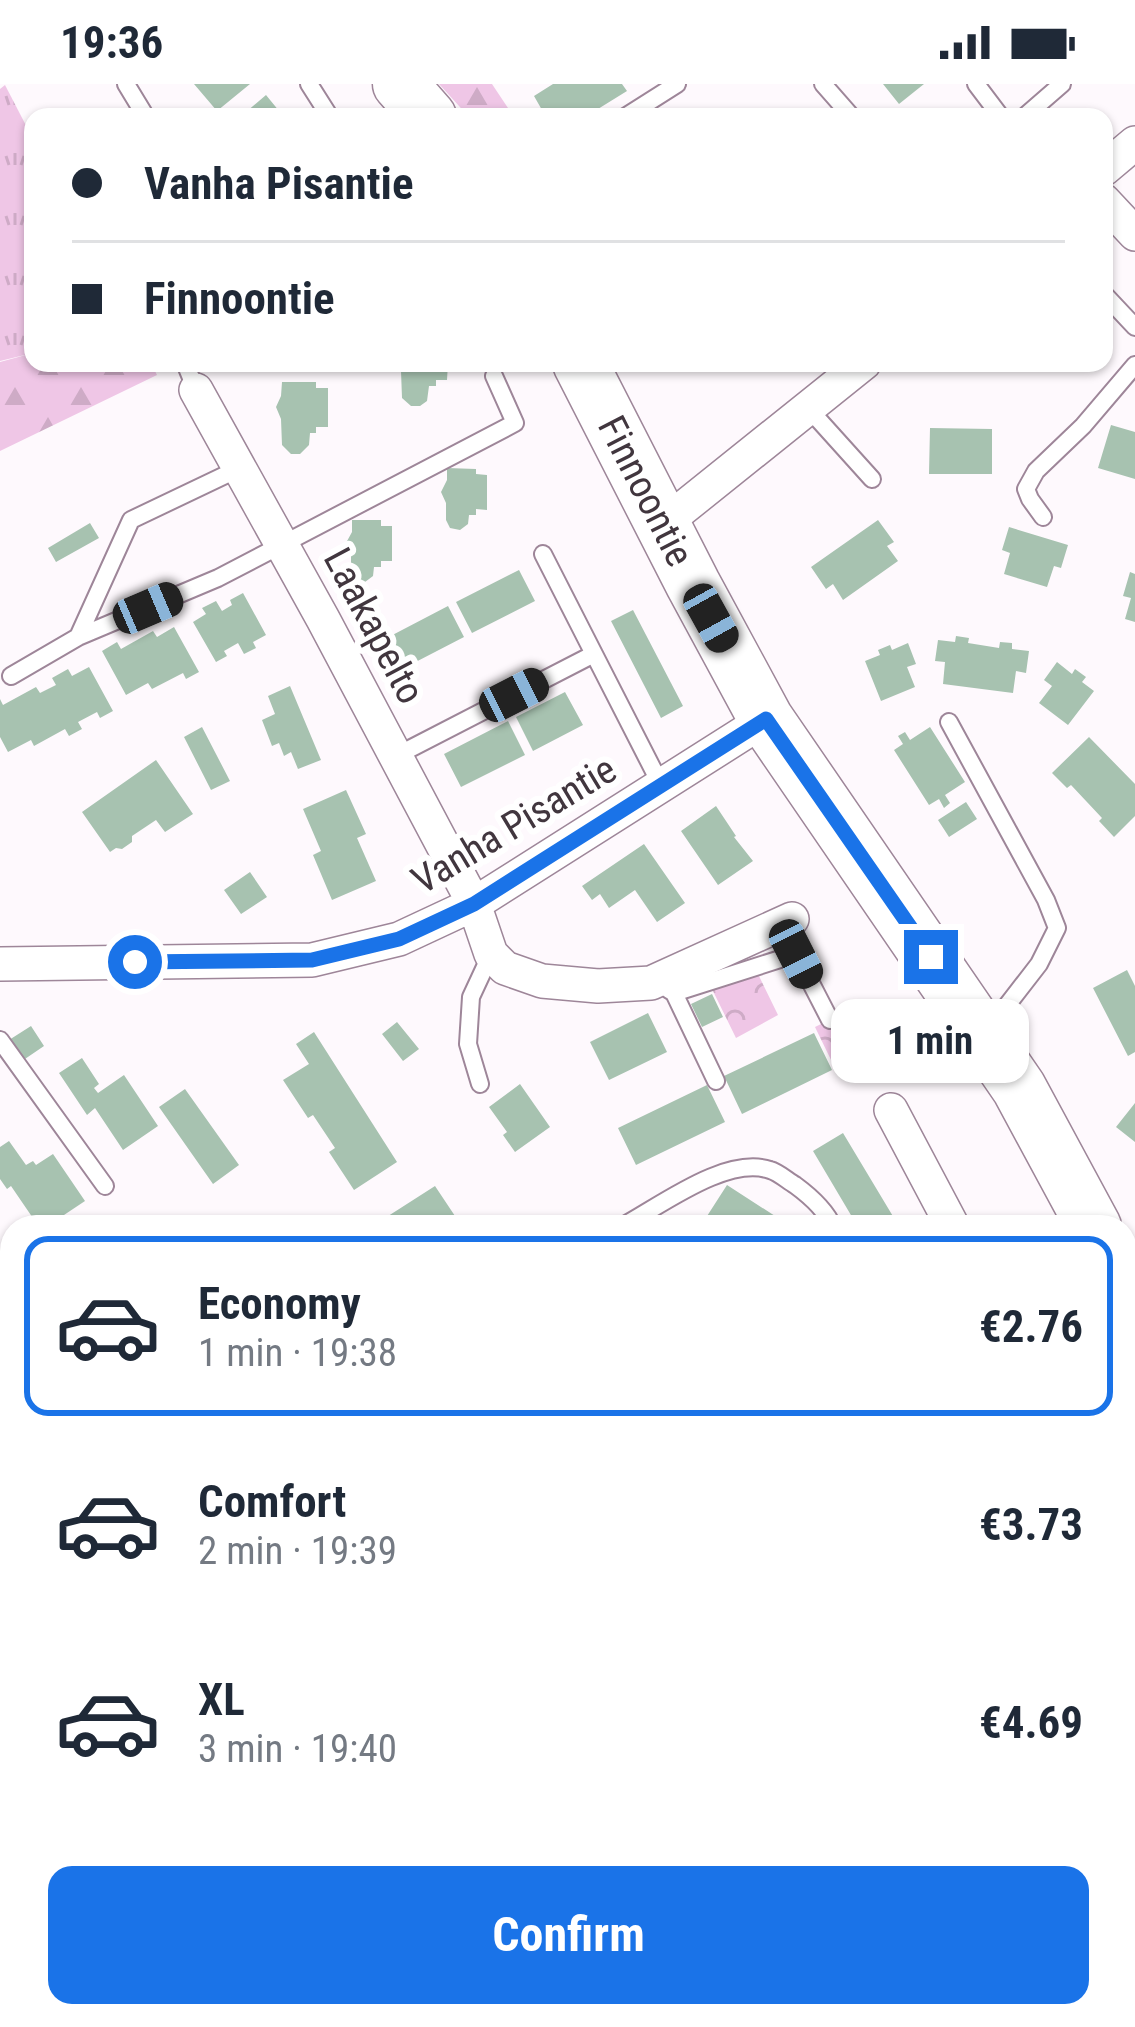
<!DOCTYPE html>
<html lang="en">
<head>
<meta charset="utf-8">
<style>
  :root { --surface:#fff; --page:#f6f6f7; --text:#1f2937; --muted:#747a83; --line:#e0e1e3; --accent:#1a73e8 }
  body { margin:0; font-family:"Roboto Condensed",sans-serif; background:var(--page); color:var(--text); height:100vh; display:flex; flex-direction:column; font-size:45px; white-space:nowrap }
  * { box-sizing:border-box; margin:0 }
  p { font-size:39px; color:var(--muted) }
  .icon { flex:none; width:66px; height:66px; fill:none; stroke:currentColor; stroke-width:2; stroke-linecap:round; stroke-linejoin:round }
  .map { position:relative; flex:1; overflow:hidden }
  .panel { position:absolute; left:0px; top:1131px; width:1137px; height:813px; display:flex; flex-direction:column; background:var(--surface); border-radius:36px 36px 0 0; box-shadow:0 3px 9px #0004 }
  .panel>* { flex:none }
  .top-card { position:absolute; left:24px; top:24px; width:1089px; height:264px; border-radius:24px; box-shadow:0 3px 9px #0004; display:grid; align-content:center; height:264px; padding:0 48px; background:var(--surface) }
  .end { position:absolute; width:54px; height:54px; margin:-27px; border:15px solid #1a73e8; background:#fff; box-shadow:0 0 0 6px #fff }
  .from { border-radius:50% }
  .bubble { position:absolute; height:84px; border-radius:24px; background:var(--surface); box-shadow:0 3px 9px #0004; font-size:39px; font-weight:700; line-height:84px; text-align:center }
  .car { position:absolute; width:36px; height:72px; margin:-36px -18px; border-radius:15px; box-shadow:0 0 9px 3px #0007; background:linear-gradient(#222 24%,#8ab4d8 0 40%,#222 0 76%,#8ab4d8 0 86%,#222 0) }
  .top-card b { display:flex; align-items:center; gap:42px; height:114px; font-size:45px }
  .top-card b+b { border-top:3px solid var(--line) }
  .top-card i { width:30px; height:30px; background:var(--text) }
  ul { padding:21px 0 0; list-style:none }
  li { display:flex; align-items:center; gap:36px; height:180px; margin:0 24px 18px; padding:0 24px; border:6px solid transparent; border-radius:24px }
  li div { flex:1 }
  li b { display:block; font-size:45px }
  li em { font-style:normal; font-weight:700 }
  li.selected { border-color:var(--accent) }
  li>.icon { width:108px; height:108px; stroke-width:1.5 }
  .primary-button { display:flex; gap:24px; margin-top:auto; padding:24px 48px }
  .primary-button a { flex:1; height:138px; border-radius:24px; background:var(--accent); color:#fff; font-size:48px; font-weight:700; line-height:138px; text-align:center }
  .status { display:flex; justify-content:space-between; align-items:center; height:84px; padding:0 60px; background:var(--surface); direction:ltr }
  .status svg { height:33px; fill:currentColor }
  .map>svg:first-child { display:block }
  .grass { fill:url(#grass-tufts) }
  .forest { fill:url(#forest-firs) }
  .park { fill:url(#park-crowns) }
  .building { fill:#a7c2b0 }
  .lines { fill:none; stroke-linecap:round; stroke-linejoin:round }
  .lane-casing { stroke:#9e8699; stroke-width:20 }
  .street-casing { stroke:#9e8699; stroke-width:36 }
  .primary-casing { stroke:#9e8699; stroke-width:57 }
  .lane { stroke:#fff; stroke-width:16 }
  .street { stroke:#fff; stroke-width:33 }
  .primary { stroke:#fff; stroke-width:54 }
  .route { stroke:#1a73e8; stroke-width:15 }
  .labels { text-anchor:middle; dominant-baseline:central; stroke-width:12; stroke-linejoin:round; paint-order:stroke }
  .street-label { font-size:39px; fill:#41363e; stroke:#fff }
</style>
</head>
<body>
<div class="status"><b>19:36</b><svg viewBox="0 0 49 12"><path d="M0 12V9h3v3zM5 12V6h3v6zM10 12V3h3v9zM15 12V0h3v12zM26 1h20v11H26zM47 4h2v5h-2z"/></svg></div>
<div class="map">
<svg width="1135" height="1943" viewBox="0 0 1135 1943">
  <defs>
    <pattern id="grass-tufts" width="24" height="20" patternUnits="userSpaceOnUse" patternTransform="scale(3)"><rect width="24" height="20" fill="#efc6e6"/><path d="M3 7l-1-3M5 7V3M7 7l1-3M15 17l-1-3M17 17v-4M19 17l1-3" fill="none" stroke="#ceabc6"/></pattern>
    <pattern id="forest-firs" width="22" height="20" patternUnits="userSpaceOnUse" patternTransform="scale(3)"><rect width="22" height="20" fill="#efc6e6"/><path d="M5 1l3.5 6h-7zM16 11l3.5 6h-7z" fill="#ceabc6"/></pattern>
    <pattern id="park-crowns" width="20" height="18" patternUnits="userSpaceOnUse" patternTransform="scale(3)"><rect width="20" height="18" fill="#efc6e6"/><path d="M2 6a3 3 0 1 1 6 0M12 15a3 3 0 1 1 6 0" fill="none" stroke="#ceabc6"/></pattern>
  </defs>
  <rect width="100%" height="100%" fill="#fef9fd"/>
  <!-- grass -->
  <path class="grass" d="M5 1 33 55V269L0 277V5Z"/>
  <!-- forest -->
  <path class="forest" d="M439 0H492L514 33H469Z
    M33 269V279H151L157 291 0 367V278Z
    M12 1352V1550L0 1549V1358Z
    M265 1932H533L543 1943H273Z"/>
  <!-- park -->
  <path class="park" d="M758 890 778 931 736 954 712 905Z
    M863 919 885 963 849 980 845 974 833 980 815 943Z"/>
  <!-- building -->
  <path class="building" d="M194 0H250L217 27Z
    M553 0H622L627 7 585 33H546L534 12Z
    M883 0H924L899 20Z
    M266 11 284 33H240Z
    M396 279H448L447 296H436V302H429L427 317 420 322H411L402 314 401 287Z
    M1021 279H1075V287L1021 286Z
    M282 298H316V304H328V343H316V349H310L309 361 300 370H291L282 361 281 335 276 323 281 312Z
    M1111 341 1135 348V395L1098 384Z
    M930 344 992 345V390H929Z
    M447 384 476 385V390L487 391V426L476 425V431H469L468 440 460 446 450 444 446 436V419L441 408 447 396Z
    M352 436H381V442H392V477H381V483H374L373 492 365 498 356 496 351 488V471L346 459 352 448Z
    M878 436 894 458 887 462 898 477 843 516 833 500 826 505 811 483Z
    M90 439 99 454 56 478 48 464Z
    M1009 443 1068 461 1061 484 1054 482 1047 503 1004 490 1010 469 1002 466Z
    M519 486 535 517 472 549 456 518Z
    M1130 488 1135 490V538L1125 535 1131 514 1123 512Z
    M243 509 266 551 253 558 256 564 244 570 238 559 224 567 227 572 216 578 193 538 206 530 202 524 216 517 222 527 232 521 230 516Z
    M448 522 464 553 406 583 402 575 391 580 381 557Z
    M633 526 683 622 661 634 611 537Z
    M174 543 199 588 186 595 183 589 152 605 148 599 126 611 102 567 117 558 121 565 153 547 157 553Z
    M956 552 969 554 968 559 999 564 1000 558 1012 559V565L1029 567 1026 589 1016 587 1013 609 943 600 945 578 935 577 938 556 955 558Z
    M908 559 916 580 907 583 915 603 881 617 865 577 880 571 878 566 890 561 892 566Z
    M1057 578 1072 590 1075 585 1086 593 1082 598 1094 607 1068 641 1039 619 1052 602 1044 596Z
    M89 583 113 627 100 634 97 628 78 638 82 645 69 652 65 645 34 662 31 656 8 668 0 653V615L3 621 36 603 40 609 56 601 52 594 68 585 72 592Z
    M290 602 321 676 298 685 291 668 284 672 279 659 272 662 262 636 275 630 268 612Z
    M565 608 583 641 533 667 516 633Z
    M508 637 525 671 461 703 444 670Z
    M202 643 230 697 211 706 184 653Z
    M930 643 965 698 945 711 950 719 944 724 939 715 929 721 894 666 903 660 898 652 905 648 910 656Z
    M1089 653 1135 700V732L1114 753 1099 737 1102 734 1071 701 1067 704 1052 689Z
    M156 676 193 730 165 748 156 736 132 752V758L122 765 116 764 110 768 82 728Z
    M346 706 366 750 357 754 376 797 332 816 313 771 321 767 303 725Z
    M966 718 977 735 949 753 938 736Z
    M716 722 736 752 734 753 753 777 718 801 681 747Z
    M644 760 685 819 657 838 635 806 609 824 600 810 592 816 582 802Z
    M250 788 267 813 241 830 224 806Z
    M1127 886 1135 902V968L1128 972 1093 904Z
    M712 910 723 933 702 943 691 920Z
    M648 929 667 968 609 996 590 958Z
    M397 938 419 965 403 977 382 950Z
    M31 942 44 962 22 977 9 956Z
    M314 948 397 1078 354 1106 329 1068 335 1064 313 1031 308 1034 283 996 309 980 296 960Z
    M814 949 832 986 742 1030 724 992Z
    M82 974 99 1000 94 1004 98 1009 124 991 158 1042 123 1066 95 1024 87 1031 59 989Z
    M520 1000 550 1043 515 1068 503 1051 507 1048 489 1023Z
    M707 1001 725 1038 636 1081 618 1044Z
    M185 1005 239 1081 213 1100 159 1023Z
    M1135 1019V1058L1116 1043Z
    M843 1049 894 1134 878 1143H858L813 1067Z
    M9 1057 26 1081 33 1077 36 1081 53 1070 85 1117 46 1143H39L11 1102 7 1105 0 1095V1063Z
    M727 1101 792 1143H700Z
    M435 1102 455 1132 438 1143H371Z
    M0 1250 12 1264V1333L0 1319Z
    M1135 1668V1724L1125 1729V1673Z
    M1135 1845V1885L1125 1890V1850Z
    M701 1932H746L750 1939 741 1943H706Z
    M998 1932H1046L1051 1943H1003Z"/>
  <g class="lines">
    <defs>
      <path id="lane" d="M126 0 146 33
        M309 0 330 33
        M823 0 852 33
        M976 0 1001 33
        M625 33 677 0
        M1024 33 1062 0
        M1104 210 1135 243
        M185 279 196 306
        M808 324 872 395
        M1043 433 1030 415 1026 405 1036 387 1083 342 1135 281
        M78 553 131 436 240 384
        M594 570 661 701
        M11 592 78 553 218 494 515 339 494 292
        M949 638 1046 816 1057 844 1039 880 988 946
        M396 672 594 570 543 470
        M669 906 674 909 716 997
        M674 909 796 870 830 936
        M0 956 105 1102
        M480 1000 468 960 471 913 491 870
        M621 1143C659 1123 726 1071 770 1086 778 1088 788 1097 795 1101 810 1112 826 1126 833 1143
        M1129 1905 1135 1926
        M1088 1932 1091 1943"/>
      <path id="street" d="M1104 85 1135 59
        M1104 117 1135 150
        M196 306 323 535 464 801 474 820 491 870 505 884 542 897 598 902 651 899 792 835
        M662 441 864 279
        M0 880 312 876 399 855 474 820 766 635
        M891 1026 953 1143
        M1125 1337 1135 1340
        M1125 1410 1135 1406
        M560 1932 569 1943
        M142 1943 143 1932"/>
      <g id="primary">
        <path d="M400 0 429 33"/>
        <path id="s1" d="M580 279 693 500 766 635 1019 1004 1094 1143"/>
        <path d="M1125 1200 1135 1218"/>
      </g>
    </defs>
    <!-- lane casing -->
    <use href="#lane" class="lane-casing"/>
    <!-- street casing -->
    <use href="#street" class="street-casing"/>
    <!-- primary casing -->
    <use href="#primary" class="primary-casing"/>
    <!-- lane -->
    <use href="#lane" class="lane"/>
    <!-- street -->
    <use href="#street" class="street"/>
    <!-- primary -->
    <use href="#primary" class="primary"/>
  </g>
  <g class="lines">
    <!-- route -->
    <path class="route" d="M135 878 312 876 399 855 474 820 766 635 931 873"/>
  </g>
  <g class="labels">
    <!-- street labels -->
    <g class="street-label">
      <text stroke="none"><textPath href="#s1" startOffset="144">Finnoontie</textPath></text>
      <text transform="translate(374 542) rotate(62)">Laakapelto</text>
      <text transform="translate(514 741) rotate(-31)">Vanha Pisantie</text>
    </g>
  </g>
</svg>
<i class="end from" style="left:135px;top:878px"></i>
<i class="end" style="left:931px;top:873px"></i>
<div class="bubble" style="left:831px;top:915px;width:198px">1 min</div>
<i class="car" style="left:148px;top:524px;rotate:67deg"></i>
<i class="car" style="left:711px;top:534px;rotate:151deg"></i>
<i class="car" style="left:514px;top:611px;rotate:63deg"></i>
<i class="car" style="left:796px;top:870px;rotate:153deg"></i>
<div class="top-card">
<b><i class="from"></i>Vanha Pisantie</b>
<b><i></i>Finnoontie</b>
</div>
<section class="panel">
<ul>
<li class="selected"><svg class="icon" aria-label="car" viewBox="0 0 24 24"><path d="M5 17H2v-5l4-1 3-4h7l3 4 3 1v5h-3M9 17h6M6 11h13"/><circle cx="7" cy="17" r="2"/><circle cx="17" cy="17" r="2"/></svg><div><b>Economy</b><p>1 min · 19:38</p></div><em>€2.76</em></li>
<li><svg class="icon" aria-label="car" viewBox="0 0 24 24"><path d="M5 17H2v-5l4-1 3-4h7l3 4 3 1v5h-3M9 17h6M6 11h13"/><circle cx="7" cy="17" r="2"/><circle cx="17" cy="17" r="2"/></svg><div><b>Comfort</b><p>2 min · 19:39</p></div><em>€3.73</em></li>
<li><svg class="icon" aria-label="car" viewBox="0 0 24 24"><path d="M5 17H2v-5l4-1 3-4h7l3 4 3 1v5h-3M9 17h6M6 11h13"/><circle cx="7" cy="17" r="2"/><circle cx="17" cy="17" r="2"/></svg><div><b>XL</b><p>3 min · 19:40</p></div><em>€4.69</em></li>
</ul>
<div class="primary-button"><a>Confirm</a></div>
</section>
</div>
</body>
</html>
